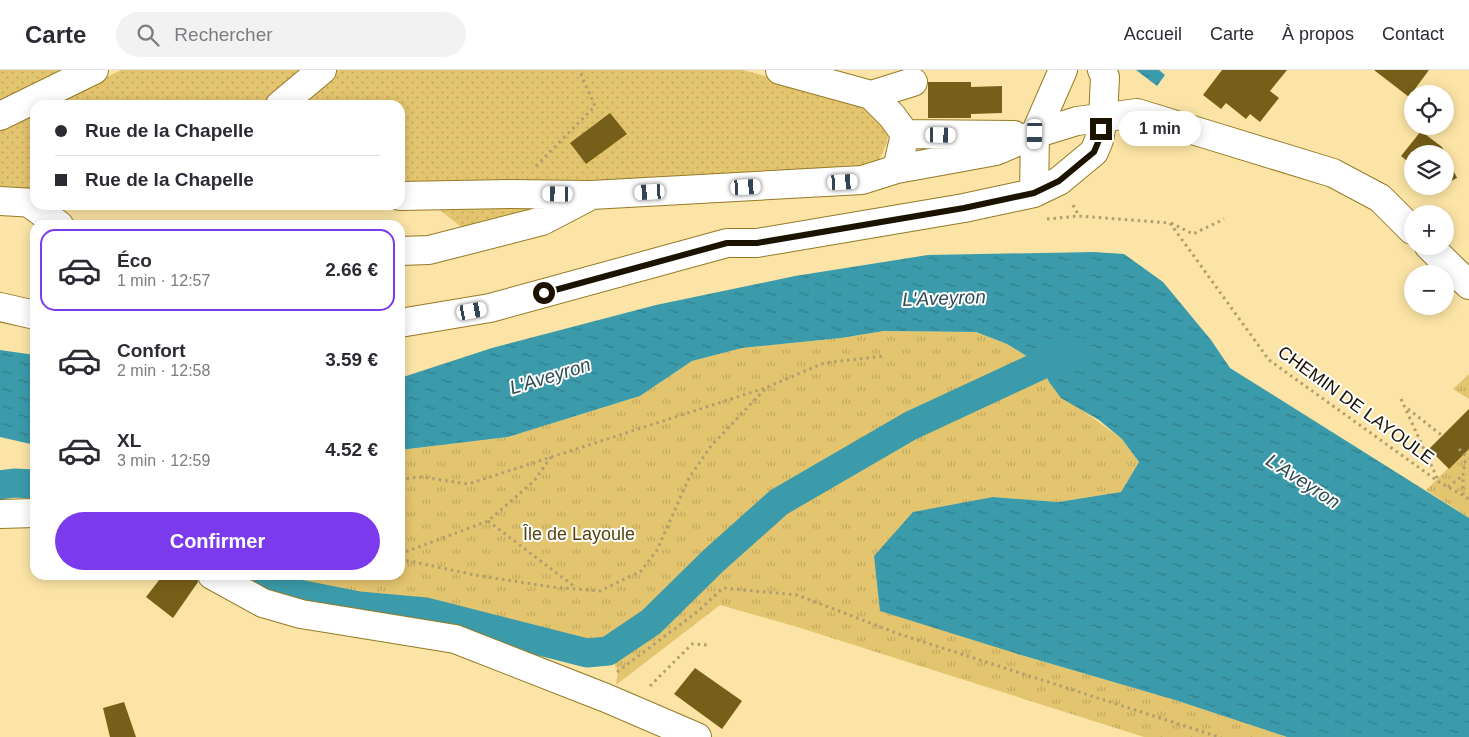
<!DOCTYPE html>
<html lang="fr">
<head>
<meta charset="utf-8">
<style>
  :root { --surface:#fff; --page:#f2f2f3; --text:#2b2b33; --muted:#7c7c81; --line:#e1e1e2; --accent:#7c3aed }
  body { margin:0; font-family:Helvetica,sans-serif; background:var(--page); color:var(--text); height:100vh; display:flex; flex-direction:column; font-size:19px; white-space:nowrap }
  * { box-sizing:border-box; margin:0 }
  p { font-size:16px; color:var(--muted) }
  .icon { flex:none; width:28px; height:28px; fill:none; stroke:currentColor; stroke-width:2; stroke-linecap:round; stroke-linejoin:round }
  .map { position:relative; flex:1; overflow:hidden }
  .details { position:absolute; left:30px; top:150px; width:375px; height:360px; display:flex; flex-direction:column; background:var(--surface); border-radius:15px; box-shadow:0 2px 12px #0003 }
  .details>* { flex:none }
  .guide { position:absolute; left:30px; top:30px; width:375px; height:110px; border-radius:15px; box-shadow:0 2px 12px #0003; display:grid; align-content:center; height:110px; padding:0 25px; background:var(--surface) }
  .buttons { position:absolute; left:1404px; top:15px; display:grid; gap:10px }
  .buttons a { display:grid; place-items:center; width:50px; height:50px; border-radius:50%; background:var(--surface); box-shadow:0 2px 12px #0003; font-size:25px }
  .end { position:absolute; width:22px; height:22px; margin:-11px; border:6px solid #1b1300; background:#fff; box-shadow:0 0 0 2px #fff }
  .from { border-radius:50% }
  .bubble { position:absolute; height:35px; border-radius:18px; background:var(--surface); box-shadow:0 2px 12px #0003; font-size:16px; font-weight:600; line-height:35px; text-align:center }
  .car { position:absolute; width:15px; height:30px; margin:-15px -8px; border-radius:6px; box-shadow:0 0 4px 1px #0007; background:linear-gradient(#fff 24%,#345 0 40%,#fff 0 76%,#345 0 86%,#fff 0) }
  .guide b { display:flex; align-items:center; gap:18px; height:48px; font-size:19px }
  .guide b+b { border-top:1px solid var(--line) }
  .guide i { width:12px; height:12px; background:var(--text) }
  ul { padding:9px 0 0; list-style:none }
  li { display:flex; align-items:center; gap:15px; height:82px; margin:0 10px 8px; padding:0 15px; border:2px solid transparent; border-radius:15px }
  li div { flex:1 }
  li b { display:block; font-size:19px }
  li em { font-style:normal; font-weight:600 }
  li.current { border-color:var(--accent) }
  li>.icon { width:45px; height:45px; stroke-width:1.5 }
  .primary-button { display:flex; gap:10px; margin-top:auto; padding:10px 25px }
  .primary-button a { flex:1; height:58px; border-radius:30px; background:var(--accent); color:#fff; font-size:20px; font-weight:600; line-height:58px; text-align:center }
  header { display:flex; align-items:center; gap:30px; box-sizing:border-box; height:70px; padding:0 25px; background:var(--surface); border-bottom:1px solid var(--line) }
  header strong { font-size:24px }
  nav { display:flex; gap:28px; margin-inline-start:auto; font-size:18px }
  .search { width:350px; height:45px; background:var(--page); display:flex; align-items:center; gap:12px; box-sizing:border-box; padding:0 18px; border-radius:28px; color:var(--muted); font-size:19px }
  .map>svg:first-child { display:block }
  .grass { fill:url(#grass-dots) }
  .park { fill:url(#park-tufts) }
  .water { fill:url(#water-ripples) }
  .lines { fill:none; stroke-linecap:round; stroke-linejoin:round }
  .canal { stroke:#3b9bab; stroke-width:29 }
  .building { fill:#765f18 }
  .minor-casing { stroke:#957a26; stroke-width:30 }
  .path { stroke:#b09e6e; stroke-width:3; stroke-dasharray:2.5 4; stroke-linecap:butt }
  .minor { stroke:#fff; stroke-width:28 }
  .route { stroke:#1b1300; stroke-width:6 }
  .labels { text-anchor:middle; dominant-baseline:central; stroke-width:4; stroke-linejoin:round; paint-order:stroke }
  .street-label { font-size:18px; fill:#1b1300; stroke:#fff }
  .park-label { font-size:18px; fill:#55430d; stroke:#fff }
  .water-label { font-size:19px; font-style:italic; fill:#2e4c51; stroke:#fff }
</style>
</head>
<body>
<header>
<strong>Carte</strong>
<div class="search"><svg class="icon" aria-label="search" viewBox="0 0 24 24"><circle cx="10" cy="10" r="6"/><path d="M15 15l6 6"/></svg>Rechercher</div>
<nav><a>Accueil</a><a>Carte</a><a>À propos</a><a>Contact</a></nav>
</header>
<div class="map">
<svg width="1469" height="667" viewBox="0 0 1469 667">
  <defs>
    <pattern id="grass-dots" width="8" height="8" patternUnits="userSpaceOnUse" patternTransform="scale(1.25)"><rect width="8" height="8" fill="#e4c56f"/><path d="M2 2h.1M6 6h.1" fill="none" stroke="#c3a85e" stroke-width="1.8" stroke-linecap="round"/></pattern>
    <pattern id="park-tufts" width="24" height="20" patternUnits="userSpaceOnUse" patternTransform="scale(1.25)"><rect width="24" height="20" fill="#e4c56f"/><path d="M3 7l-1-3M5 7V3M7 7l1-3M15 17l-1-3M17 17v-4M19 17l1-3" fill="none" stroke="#c3a85e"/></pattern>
    <pattern id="water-ripples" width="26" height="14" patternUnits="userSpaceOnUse" patternTransform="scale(1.25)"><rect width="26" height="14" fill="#3b9bab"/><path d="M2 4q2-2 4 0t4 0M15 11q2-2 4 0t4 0" fill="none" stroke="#317d89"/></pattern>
  </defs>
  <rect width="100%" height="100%" fill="#fbe4a5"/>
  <!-- grass -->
  <path class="grass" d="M0 0H83L0 43Z
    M121 0H307L264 35H52Z
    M337 0H743L863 32 888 59 887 73 879 90 853 102 400 118V35H293Z
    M35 43V122H0V61Z
    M532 131 541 140 468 162 433 135Z"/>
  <!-- park -->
  <path class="park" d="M884 261 976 262 1007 274 1041 295 1049 312 1082 340 1122 369 1139 392 1121 422 1058 432 993 427 1021 585 1175 630 1287 667H1144L794 556 720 535 616 615 618 601 608 581 587 583 426 542 359 536 298 524 267 505H400V380L508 367 640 326 692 291 742 278 841 268Z
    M1469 304V329L1453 319Z
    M1469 378V448L1426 420Z"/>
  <!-- water -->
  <path class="water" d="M1136 0H1159L1165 5 1157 16Z
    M1094 182 1124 184 1163 212 1211 270 1230 298 1469 448V667H1287L1175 630 1021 585 880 541 874 486 913 442 993 427 1058 432 1121 422 1139 392 1122 369 1099 350 1061 328 1049 312 1041 295 1007 274 976 262 884 261 841 268 742 278 692 291 640 326 508 367 400 380V308L492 278 656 235 795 206 928 185Z
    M0 280 35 285V375L0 367Z"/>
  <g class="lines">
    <!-- canal -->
    <path class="canal" d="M0 415 14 413 35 414
      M267 505 298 524 359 536 426 542 587 583 608 581 651 552 713 491 779 432 910 356 1041 295 1078 282"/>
  </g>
  <!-- building -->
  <path class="building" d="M1222 0H1287L1270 21 1279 28 1260 52 1250 44 1246 49 1226 33 1221 39 1203 25Z
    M1374 0H1429L1409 27Z
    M928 12H971V17L1002 16V43L971 44V48H928Z
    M610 43 627 64 586 94 570 73Z
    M1421 61 1442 77 1457 108 1445 114V84H1412V95L1401 86Z
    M1469 339V379L1449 399 1429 379Z
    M163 505H196L198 512 173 548 146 527Z
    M695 598 742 631 722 659 674 624Z
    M124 632 136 667H110L103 638Z"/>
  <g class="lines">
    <defs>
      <path id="minor" d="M871 25 913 12
        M280 35 322 0
        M0 46 94 0
        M905 64 1014 65
        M897 99 996 81 1035 64 1077 51 1137 43 1333 103 1380 128 1412 160
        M1034 123 1035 64 1063 0
        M400 126 509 124 591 125 862 110 897 99 905 64 892 46 871 25 780 0
        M0 131 35 133
        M29 133 59 155
        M1429 176 1469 215
        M400 181 429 180 542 151 588 127
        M0 237 35 245
        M400 253 490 238 727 173H757L964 138 1034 123 1059 111 1094 82 1099 70 1103 48 1105 7 1102 0
        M0 444 35 443
        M212 505 263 533 301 544 455 569 606 628 697 667"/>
    </defs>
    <!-- minor casing -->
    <use href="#minor" class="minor-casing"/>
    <!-- path -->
    <path class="path" d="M536 96 595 36 579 0
      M1073 135 1079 146
      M1047 149 1079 146 1170 153 1269 290 1439 412 1469 429
      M1171 153 1193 164 1224 149
      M1401 329 1439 412
      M1408 339 1444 367
      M1459 379 1469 389
      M400 409 422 407 468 414 765 318 824 293 884 286
      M1448 417 1462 406
      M1463 425V405L1466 386
      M488 451 575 517
      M400 484 488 451 534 411 551 387
      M400 489 475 505 551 517 600 521 641 501 657 480 689 408 711 376 765 319
      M617 602 697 542 723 518 797 525 899 564 1219 667
      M650 616 692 574 708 575"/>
    <!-- minor -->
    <use href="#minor" class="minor"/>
  </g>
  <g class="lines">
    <!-- route -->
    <path class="route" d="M544 223 727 173H757L964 138 1034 123 1059 111 1094 82 1099 70 1101 59"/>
  </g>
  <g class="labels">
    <!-- street labels -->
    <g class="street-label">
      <text transform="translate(1356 335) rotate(36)">CHEMIN DE LAYOULE</text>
    </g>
    <!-- park labels -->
    <g class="park-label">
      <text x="579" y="464">Île de Layoule</text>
    </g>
    <!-- water labels -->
    <g class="water-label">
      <text transform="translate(944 228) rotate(-2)">L'Aveyron</text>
      <text transform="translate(550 306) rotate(-17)">L'Aveyron</text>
      <text transform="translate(1303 411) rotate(33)">L'Aveyron</text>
    </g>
  </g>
</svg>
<div class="buttons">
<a><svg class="icon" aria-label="locate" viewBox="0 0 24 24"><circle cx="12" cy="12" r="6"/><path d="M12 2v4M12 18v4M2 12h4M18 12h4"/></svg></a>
<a><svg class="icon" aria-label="layers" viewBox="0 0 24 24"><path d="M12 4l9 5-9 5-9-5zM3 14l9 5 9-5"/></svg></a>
<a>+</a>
<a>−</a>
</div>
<i class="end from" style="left:544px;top:223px"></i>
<i class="end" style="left:1101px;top:59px"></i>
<div class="bubble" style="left:1119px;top:41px;width:82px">1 min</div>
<i class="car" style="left:1035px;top:64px;rotate:181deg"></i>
<i class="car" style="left:941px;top:65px;rotate:91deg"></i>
<i class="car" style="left:843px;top:112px;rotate:87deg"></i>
<i class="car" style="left:746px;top:117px;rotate:87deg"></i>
<i class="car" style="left:650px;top:122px;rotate:267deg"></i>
<i class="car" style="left:558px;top:124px;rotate:271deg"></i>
<i class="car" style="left:472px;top:241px;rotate:80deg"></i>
<div class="guide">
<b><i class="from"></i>Rue de la Chapelle</b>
<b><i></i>Rue de la Chapelle</b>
</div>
<section class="details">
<ul>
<li class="current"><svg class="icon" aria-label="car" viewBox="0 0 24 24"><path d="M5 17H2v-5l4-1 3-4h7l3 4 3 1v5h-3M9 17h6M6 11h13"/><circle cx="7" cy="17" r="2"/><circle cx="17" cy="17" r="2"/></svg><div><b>Éco</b><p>1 min · 12:57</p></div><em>2.66 €</em></li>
<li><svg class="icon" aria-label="car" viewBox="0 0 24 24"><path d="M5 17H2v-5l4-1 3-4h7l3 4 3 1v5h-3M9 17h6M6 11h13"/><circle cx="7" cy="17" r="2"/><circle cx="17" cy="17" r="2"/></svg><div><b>Confort</b><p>2 min · 12:58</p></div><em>3.59 €</em></li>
<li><svg class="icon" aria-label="car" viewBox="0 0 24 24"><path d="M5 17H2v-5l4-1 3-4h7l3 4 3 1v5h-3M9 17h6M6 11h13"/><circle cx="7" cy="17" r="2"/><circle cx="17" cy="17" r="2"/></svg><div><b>XL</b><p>3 min · 12:59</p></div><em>4.52 €</em></li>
</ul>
<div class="primary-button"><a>Confirmer</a></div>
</section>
</div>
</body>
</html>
